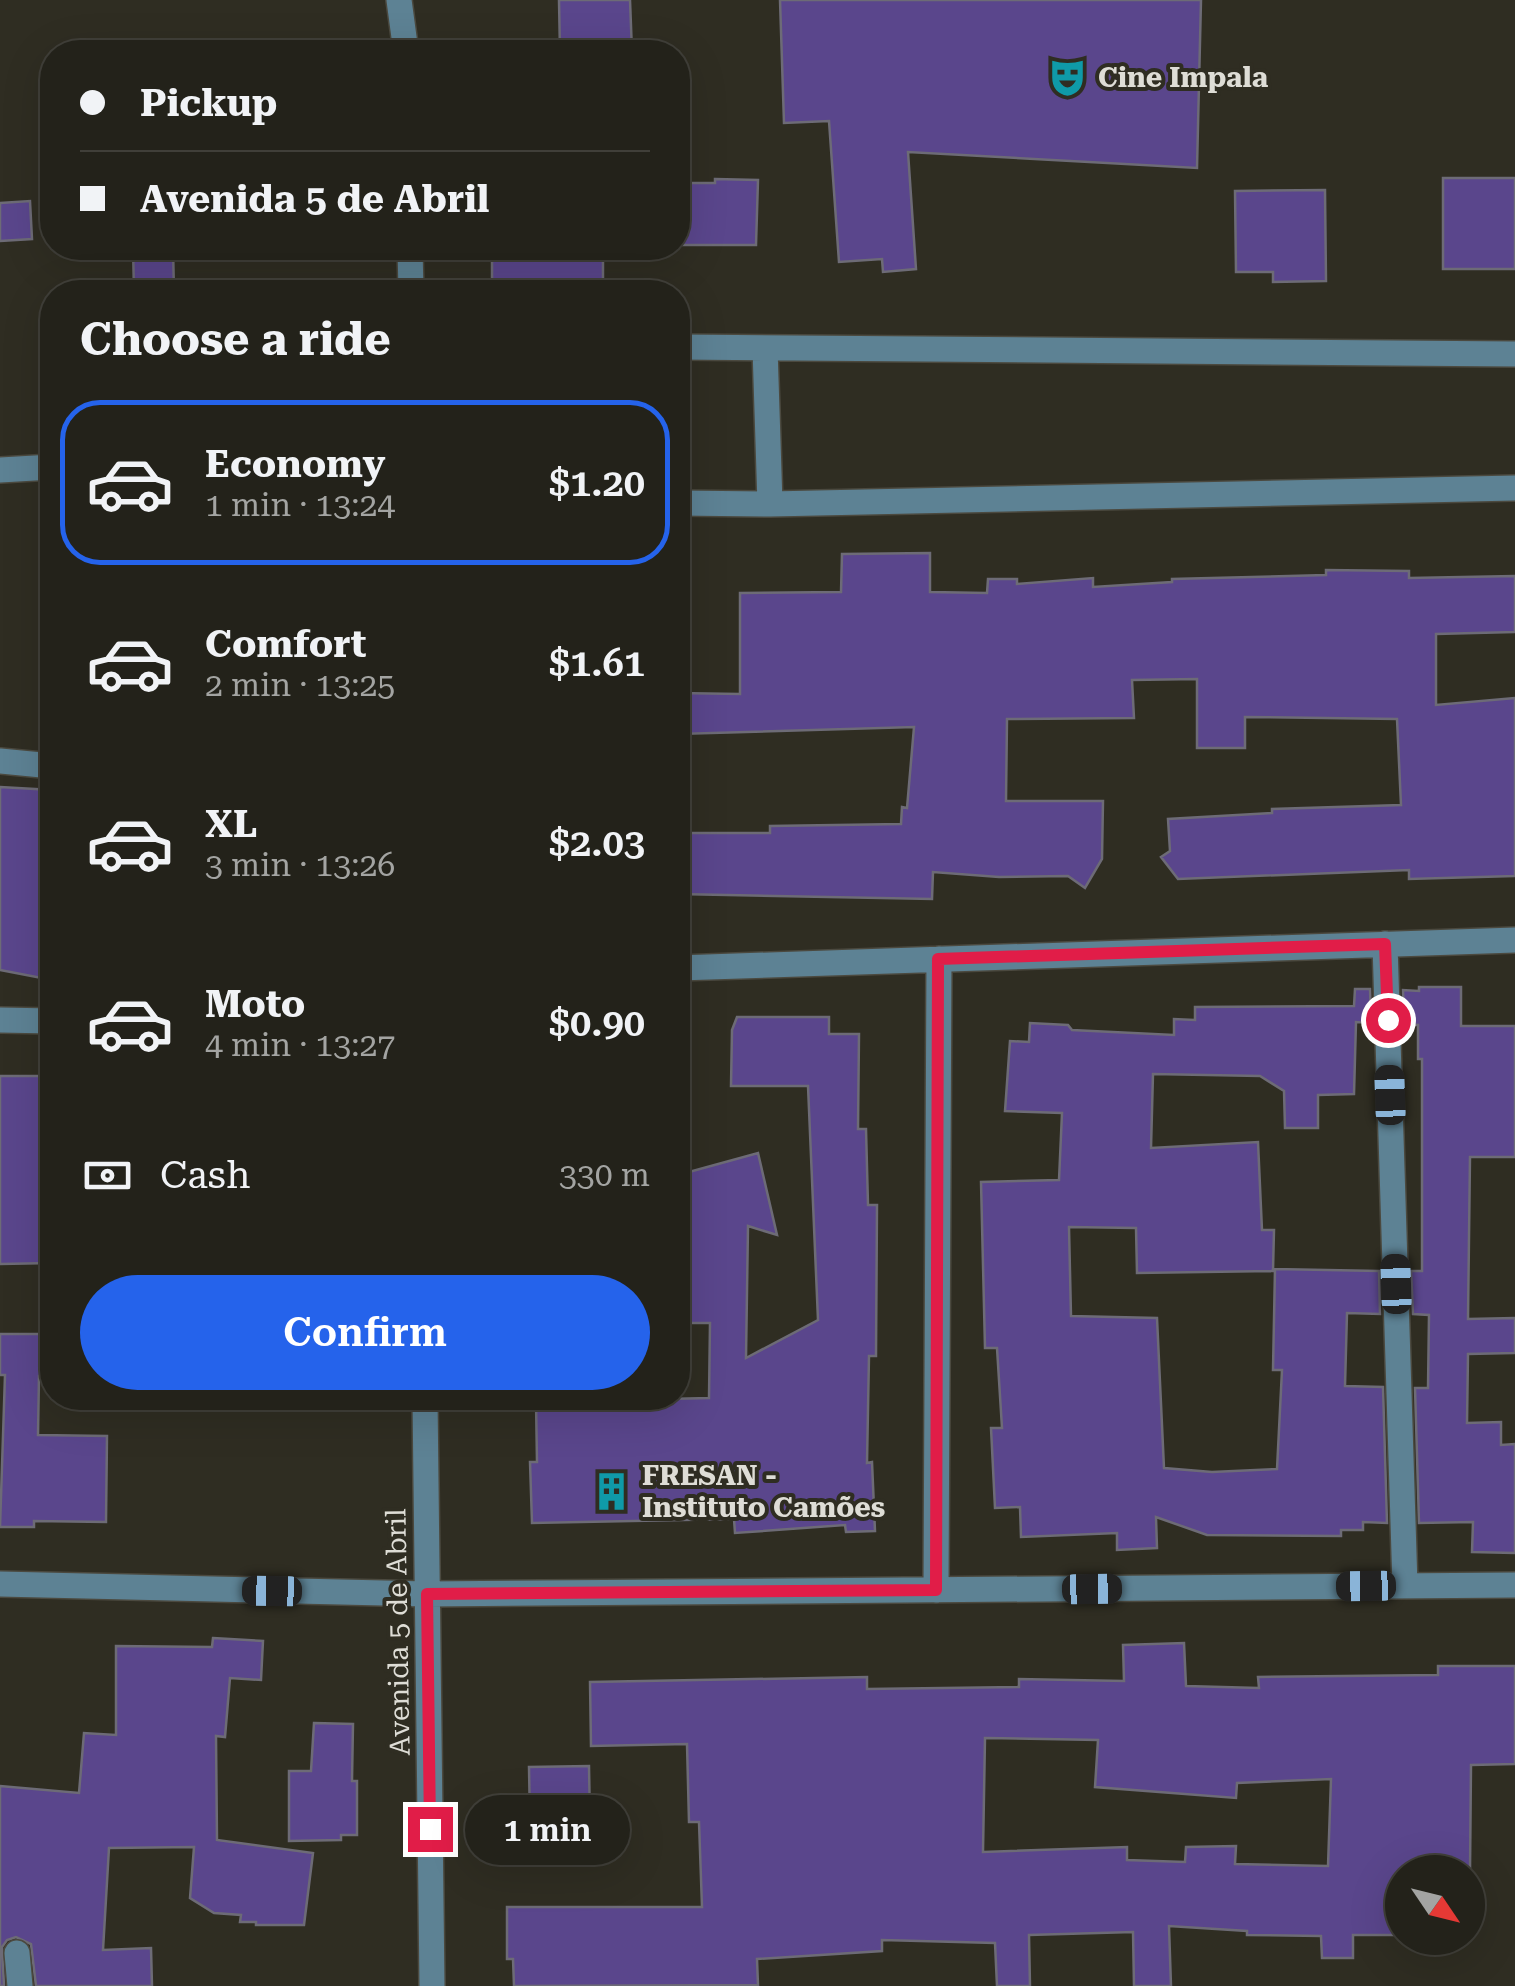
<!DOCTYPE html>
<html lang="en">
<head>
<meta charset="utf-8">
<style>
  :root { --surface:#23221a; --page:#2b2a23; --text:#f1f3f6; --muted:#a3a4a2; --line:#403f39; --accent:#2563eb }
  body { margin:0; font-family:"Roboto Serif",serif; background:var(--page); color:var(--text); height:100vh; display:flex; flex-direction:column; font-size:38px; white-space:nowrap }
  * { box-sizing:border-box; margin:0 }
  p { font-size:32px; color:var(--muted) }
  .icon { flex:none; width:55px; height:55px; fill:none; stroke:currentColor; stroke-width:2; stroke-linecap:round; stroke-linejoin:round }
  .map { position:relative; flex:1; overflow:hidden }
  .panel { position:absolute; left:40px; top:280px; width:650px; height:1130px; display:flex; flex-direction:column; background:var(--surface); border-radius:40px; box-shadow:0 10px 40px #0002,0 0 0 2px var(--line) }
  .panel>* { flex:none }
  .banner { position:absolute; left:40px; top:40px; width:650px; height:220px; border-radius:40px; box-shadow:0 10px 40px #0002,0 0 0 2px var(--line); display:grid; align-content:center; height:220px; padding:0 40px; background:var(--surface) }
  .needle { width:65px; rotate:125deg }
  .buttons { position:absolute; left:1385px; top:1855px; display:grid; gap:20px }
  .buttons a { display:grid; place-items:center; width:100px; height:100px; border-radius:50%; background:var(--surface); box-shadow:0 10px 40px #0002,0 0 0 2px var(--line); font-size:50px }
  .end { position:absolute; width:45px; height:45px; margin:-22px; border:12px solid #e11d48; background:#fff; box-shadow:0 0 0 5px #fff }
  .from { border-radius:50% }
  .bubble { position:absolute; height:70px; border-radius:35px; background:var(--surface); box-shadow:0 10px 40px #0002,0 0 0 2px var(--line); font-size:32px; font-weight:600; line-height:70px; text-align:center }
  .car { position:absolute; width:30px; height:60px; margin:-30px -15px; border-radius:12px; box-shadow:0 0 8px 2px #0007; background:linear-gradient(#222 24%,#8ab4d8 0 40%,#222 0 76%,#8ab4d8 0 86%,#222 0) }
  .banner b { display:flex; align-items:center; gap:35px; height:95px; font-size:38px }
  .banner b+b { border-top:2px solid var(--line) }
  .banner i { width:25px; height:25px; background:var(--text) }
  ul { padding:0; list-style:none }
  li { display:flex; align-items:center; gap:30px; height:165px; margin:0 20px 15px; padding:0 20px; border:5px solid transparent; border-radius:40px }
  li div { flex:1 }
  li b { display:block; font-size:38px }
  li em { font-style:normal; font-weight:600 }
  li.selected { border-color:var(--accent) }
  li>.icon { width:90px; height:90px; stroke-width:1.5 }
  h2 { padding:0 40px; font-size:45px; line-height:120px }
  .pay { display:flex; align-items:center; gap:25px; height:110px; padding:0 40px; font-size:38px }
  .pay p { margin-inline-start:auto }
  .action { display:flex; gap:20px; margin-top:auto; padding:20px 40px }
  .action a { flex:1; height:115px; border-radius:60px; background:var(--accent); color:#fff; font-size:40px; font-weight:600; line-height:115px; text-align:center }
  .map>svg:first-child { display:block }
  .building { fill:#5a468c; stroke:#6d6b76; stroke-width:2.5; fill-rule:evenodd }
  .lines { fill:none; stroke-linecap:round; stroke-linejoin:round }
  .minor-casing { stroke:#4b493f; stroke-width:28 }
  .minor { stroke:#5d8294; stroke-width:25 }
  .route { stroke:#e11d48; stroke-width:12 }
  .labels { text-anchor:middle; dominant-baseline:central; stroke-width:8; stroke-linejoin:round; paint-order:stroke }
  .poi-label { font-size:28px; font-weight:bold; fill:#deddd6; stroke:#2f2d22; text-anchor:start }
  .street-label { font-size:28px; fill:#deddd6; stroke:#2f2d22 }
</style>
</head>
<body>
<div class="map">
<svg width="1515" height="1986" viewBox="0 0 1515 1986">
  <rect width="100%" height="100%" fill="#2f2d22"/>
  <!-- building -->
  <path class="building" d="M559 0H630L632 52H560Z
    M780 0H1201L1197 168 908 152 916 269 883 272 882 259 839 262 829 121 784 123Z
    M1443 178H1515V269H1443Z
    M715 179 758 180 756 245H678V183H715Z
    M1325 190 1326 281 1273 282V272H1236L1235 191Z
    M30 201 32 239 0 241V203Z
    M133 248H173L174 292H134Z
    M492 248H603V292H492Z
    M930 553V592L987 593 988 579H1017V584L1093 578V587L1172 582V579L1326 575V570L1409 571V578L1515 576V632L1436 634V705L1515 698V876L1409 879V870L1178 879 1161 857 1170 851 1168 819 1272 813V809L1401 805 1397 719 1245 717V748H1197V679L1132 680 1134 718 1007 719 1006 801H1103L1102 859 1085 888 1068 876 999 877 933 872 932 899 678 894V833H770V826L901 824 902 807 907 808 914 727 678 734V693L740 694V593L841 592 842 554Z
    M0 787 52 790V980L0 970Z
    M1419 987H1461V1026H1515V1157H1470L1468 1319 1515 1318V1353L1468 1354 1467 1423 1501 1422V1445L1515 1444V1553L1472 1552 1473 1522 1419 1523 1415 1388H1428L1429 1315 1413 1314 1411 1271H1422V1059H1418V1025L1404 1024 1403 990 1419 991Z
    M1355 989H1370L1371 1023 1356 1022 1354 1094 1318 1095V1128H1285L1284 1091 1260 1076 1153 1074 1151 1148 1258 1142 1262 1230H1274L1273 1271 1137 1273 1136 1228 1069 1227 1071 1316 1157 1318 1164 1468 1212 1472 1277 1469 1282 1370H1273L1275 1269 1379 1271 1380 1314 1347 1313 1345 1386 1383 1387 1387 1523 1363 1522V1530H1341V1536L1207 1535 1156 1517 1157 1548 1117 1550V1533L1021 1537 1020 1507 995 1508 991 1428H1002L997 1348H985L981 1182 1059 1180 1062 1113 1005 1111 1010 1041 1029 1042 1030 1023 1068 1025 1072 1030 1174 1035V1019L1195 1020V1007L1354 1006Z
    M737 1017H829V1034H859L858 1129H866L868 1205H877L876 1356H869L867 1463 872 1462 875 1531 846 1532 845 1525 735 1533 734 1519 532 1523 530 1462H537L536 1402 709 1398 710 1323H685L686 1281H678V1175L758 1153 777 1235 748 1226 746 1358 818 1320 808 1086H731L732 1030Z
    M0 1076H52V1263L0 1264Z
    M0 1334H52V1375L39 1376 38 1435 107 1436 106 1522 34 1521V1527H0L5 1375H0Z
    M213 1638 263 1641 261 1680 230 1678 225 1737 216 1736 217 1840 313 1853 304 1925H256V1922H240L241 1915 214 1913 190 1898 194 1847 109 1848 103 1950 151 1948 152 1986H36L31 1944 16 1937 7 1940 2 1947 4 1986H0V1786L79 1793 84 1733 116 1735V1646L212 1647Z
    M1184 1643 1186 1686 1259 1688 1258 1677 1438 1675V1666H1515V1764L1471 1765 1470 1872H1402V1935H1353V1958H1322L1321 1936 1247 1935V1931L1169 1926 1171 1986H1134L1133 1932 1029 1935 1030 1986H997L995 1943 882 1940V1951L757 1959 758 1985 514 1986 513 1959H507V1907H702L699 1822H689L687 1744 591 1746 590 1682 867 1677V1689L1019 1687V1679L1124 1681 1123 1645ZM985 1738 1098 1740 1095 1787 1236 1798 1237 1783 1331 1779 1328 1866 1235 1864 1236 1846 1186 1847 1185 1862 1127 1860V1847L983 1852Z
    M314 1723 353 1724 352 1781H357V1835H341V1840L289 1841V1771H311Z
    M589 1766 590 1821 530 1822 529 1767Z"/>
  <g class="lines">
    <defs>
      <path id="minor" d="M399 0 406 52
        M410 248 411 292
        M678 347 1515 354
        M765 348 770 504
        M0 470 52 467
        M678 503 770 504 1515 488
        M0 761 52 766
        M1385 944 1405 1586
        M678 968 1515 940
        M0 1020 52 1021
        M425 1398 432 1986
        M0 1584 427 1594 1515 1585
        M936 1590 939 959
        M17 1953 20 1986"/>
    </defs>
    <!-- minor casing -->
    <use href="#minor" class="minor-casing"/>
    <!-- minor -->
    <use href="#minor" class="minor"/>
  </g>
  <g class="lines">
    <!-- route -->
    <path class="route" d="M430 1829 427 1594 936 1590 938 959 1385 944 1388 1020"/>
  </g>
  <!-- icons -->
  <defs>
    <symbol id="theatre-bare" viewBox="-9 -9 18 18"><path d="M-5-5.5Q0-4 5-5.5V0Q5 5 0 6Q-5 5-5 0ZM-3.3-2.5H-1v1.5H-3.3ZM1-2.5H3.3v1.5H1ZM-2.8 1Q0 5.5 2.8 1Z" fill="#0f9aa8" stroke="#2f2d22" stroke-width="2.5" paint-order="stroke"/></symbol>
    <symbol id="building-bare" viewBox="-9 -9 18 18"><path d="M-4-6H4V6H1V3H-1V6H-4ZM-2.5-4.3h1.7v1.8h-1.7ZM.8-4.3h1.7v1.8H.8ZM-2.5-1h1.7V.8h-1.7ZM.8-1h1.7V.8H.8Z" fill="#0f9aa8" stroke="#2f2d22" stroke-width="2.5" paint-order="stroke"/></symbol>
  </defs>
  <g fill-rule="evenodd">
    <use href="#theatre-bare" x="1040" y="50" width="55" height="55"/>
    <use href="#building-bare" x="584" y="1464" width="55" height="55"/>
  </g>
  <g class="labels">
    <!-- poi labels -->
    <g class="poi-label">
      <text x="1098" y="77">Cine Impala</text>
      <text x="642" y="1475">FRESAN -<tspan x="642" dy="32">Instituto Camões</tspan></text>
    </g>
    <!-- street labels -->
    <g class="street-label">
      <text transform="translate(398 1632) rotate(-91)">Avenida 5 de Abril</text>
    </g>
  </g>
</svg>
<div class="buttons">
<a><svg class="needle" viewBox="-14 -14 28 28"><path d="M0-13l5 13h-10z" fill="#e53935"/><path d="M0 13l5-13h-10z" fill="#a3a4a2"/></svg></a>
</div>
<i class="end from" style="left:1388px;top:1020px"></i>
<i class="end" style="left:430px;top:1829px"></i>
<div class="bubble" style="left:465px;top:1795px;width:165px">1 min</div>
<i class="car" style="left:1390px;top:1095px;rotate:358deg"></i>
<i class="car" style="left:1396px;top:1284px;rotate:358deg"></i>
<i class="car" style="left:1366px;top:1586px;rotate:269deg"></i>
<i class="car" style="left:1092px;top:1589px;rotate:89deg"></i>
<i class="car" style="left:272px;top:1591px;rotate:271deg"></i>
<div class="banner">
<b><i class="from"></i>Pickup</b>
<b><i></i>Avenida 5 de Abril</b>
</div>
<section class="panel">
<h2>Choose a ride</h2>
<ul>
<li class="selected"><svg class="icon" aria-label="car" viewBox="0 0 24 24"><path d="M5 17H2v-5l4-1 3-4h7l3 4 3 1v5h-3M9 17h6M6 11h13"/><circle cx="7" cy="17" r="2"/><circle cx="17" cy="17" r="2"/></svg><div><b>Economy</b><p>1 min · 13:24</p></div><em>$1.20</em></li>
<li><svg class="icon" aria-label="car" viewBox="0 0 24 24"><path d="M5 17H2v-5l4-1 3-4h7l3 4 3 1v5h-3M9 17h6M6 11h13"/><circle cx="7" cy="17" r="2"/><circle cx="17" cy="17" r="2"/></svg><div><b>Comfort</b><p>2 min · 13:25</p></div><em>$1.61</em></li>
<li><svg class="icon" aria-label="car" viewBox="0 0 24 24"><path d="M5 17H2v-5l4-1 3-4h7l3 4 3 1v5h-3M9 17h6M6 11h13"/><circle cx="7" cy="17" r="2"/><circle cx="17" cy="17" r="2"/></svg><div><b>XL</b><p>3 min · 13:26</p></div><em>$2.03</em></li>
<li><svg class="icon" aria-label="car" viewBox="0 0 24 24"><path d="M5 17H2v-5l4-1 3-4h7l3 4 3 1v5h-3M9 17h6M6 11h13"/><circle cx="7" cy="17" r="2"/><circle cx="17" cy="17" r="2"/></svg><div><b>Moto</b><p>4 min · 13:27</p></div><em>$0.90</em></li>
</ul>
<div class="pay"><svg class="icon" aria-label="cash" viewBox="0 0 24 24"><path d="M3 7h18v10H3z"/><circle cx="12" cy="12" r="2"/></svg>Cash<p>330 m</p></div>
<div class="action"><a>Confirm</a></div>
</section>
</div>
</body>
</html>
